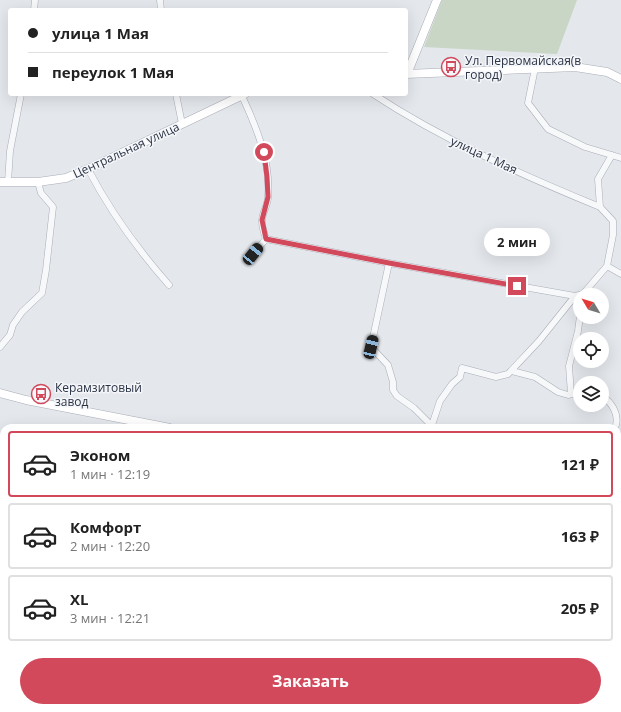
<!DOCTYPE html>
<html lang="ru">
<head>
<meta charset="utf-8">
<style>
  :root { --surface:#fff; --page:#f6f6f6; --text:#222; --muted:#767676; --line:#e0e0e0; --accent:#d1495b }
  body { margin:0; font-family:"Open Sans",sans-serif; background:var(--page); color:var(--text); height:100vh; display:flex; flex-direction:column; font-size:15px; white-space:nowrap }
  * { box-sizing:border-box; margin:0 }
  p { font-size:13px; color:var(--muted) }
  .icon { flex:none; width:22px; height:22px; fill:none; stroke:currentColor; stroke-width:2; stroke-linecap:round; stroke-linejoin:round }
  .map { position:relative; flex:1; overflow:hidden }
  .sheet { position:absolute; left:0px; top:424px; width:621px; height:288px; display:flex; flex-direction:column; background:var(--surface); border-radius:12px 12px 0 0; box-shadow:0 4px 16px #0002 }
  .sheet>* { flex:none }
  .guide { position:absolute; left:8px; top:8px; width:400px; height:88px; border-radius:4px; box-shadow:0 4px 16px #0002; display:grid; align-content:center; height:88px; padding:0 20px; background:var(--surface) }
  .needle { width:26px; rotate:308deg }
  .tools { position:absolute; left:573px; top:288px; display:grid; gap:8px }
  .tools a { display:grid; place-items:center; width:36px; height:36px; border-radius:50%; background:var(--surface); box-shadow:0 4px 16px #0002; font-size:20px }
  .end { position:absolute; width:18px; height:18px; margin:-9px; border:5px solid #d1495b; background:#fff; box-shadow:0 0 0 2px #fff }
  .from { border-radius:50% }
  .bubble { position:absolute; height:28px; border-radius:14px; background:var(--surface); box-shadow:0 4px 16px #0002; font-size:13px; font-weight:700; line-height:28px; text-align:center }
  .car { position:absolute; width:12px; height:24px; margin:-12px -6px; border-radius:5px; box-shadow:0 0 3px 1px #0007; background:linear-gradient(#222 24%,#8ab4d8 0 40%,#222 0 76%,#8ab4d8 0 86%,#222 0) }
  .guide b { display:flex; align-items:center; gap:14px; height:38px; font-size:15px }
  .guide b+b { border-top:1px solid var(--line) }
  .guide i { width:10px; height:10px; background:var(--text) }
  ul { padding:7px 0 0; list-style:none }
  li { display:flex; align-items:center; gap:12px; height:66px; margin:0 8px 6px; padding:0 12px; border:2px solid var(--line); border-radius:4px }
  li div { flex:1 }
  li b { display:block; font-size:15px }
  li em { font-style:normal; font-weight:700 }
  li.on { border-color:var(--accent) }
  li>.icon { width:36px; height:36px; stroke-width:1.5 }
  .action { display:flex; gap:8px; margin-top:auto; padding:8px 20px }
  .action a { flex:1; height:46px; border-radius:24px; background:var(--accent); color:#fff; font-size:16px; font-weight:700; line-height:46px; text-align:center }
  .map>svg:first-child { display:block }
  .green { fill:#c9d6c5 }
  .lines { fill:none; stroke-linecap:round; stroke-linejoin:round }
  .street-casing { stroke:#a9aeb7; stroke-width:7 }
  .secondary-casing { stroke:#a9aeb7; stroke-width:9 }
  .street { stroke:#f7f8fa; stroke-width:6 }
  .secondary { stroke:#fff; stroke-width:8 }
  .route { stroke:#d1495b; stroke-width:5 }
  .labels { text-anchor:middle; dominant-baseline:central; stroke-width:3; stroke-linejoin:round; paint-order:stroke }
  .poi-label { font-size:12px; fill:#2b3445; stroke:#f4f6f9; text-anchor:start }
  .street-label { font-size:12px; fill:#2b3445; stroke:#f4f6f9 }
</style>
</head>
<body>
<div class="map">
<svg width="621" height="712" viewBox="0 0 621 712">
  <rect width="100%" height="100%" fill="#e4e7ec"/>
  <!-- green -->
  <path class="green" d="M442 0H577L557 54 424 47Z
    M138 708H289V712H139Z"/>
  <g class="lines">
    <defs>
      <path id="street" d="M160 0 161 10
        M34 10 35 0
        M535 68 528 103 548 129 585 147 621 158
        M176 94 182 124
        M373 94C443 140 522 175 600 207
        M242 96C256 126 271 162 268 197 268 205 262 213 262 221 262 227 264 233 266 239L253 254
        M88 169C110 211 138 250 169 285
        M8 182 10 151 21 94
        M266 239 389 263 575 296
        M389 263 371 347 388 365 393 382V390L397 396 414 408 434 428
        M607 266 621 274
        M0 347 10 335 13 325 22 312 42 293 46 270 53 207 41 193 38 182
        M512 371 535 377 558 392 568 395 580 392
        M571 394 569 366 578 331 580 316
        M602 396C611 402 619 413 616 425
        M431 428 440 401 452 384 460 377 462 368 496 377 508 374 539 341 575 296 583 294 607 266 613 235V221L600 207 598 179 612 155
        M0 456 4 458
        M617 503 621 505
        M0 576 4 568
        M0 639 2 641 0 652"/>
      <path id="secondary" d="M406 74 575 67 607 72 621 79
        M407 74 437 0
        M0 182H38L66 178 88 169 245 94
        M0 393 26 400 170 428
        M420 712 421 708"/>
    </defs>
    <!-- street casing -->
    <use href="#street" class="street-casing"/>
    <!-- secondary casing -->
    <use href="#secondary" class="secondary-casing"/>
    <!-- street -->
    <use href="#street" class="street"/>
    <!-- secondary -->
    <use href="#secondary" class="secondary"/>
  </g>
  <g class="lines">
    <!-- route -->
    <path class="route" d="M264 152 267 177 268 197 262 220 266 239 389 263 517 286"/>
  </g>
  <!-- icons -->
  <defs>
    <symbol id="bus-ring" viewBox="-11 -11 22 22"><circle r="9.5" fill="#f4f6f9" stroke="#d1495b" stroke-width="1.5"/><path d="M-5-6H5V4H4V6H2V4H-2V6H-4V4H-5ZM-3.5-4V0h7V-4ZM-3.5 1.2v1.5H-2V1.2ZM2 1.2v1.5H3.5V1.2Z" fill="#d1495b"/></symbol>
  </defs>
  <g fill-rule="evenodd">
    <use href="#bus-ring" x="440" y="56" width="22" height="22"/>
    <use href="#bus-ring" x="30" y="383" width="22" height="22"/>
  </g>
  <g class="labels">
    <!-- poi labels -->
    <g class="poi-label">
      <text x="465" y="60">Ул. Первомайская(в<tspan x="465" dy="14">город)</tspan></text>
      <text x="55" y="387">Керамзитовый<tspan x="55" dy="14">завод</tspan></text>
    </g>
    <!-- street labels -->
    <g class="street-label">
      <text transform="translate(126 150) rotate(-25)">Центральная улица</text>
      <text transform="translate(484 155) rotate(25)">улица 1 Мая</text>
    </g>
  </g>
</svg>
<div class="tools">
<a><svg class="needle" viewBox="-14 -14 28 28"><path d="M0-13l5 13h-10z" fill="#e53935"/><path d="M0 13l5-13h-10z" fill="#767676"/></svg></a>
<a><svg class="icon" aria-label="locate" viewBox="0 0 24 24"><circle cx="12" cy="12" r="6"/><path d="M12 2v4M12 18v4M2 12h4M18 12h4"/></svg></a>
<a><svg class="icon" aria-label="layers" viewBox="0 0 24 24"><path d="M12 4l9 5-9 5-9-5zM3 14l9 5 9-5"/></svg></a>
</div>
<i class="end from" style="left:264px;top:152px"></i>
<i class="end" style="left:517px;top:286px"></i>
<div class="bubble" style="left:484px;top:228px;width:66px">2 мин</div>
<i class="car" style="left:253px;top:254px;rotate:39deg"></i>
<i class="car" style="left:371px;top:347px;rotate:13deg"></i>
<div class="guide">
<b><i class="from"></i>улица 1 Мая</b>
<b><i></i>переулок 1 Мая</b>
</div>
<section class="sheet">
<ul>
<li class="on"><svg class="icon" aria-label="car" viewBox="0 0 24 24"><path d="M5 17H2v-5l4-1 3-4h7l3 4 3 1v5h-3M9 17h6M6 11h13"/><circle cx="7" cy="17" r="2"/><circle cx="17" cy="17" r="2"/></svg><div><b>Эконом</b><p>1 мин · 12:19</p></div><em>121 ₽</em></li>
<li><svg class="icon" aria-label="car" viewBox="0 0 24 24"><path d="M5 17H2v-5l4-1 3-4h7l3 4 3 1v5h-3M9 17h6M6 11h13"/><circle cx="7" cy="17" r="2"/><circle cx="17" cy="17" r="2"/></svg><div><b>Комфорт</b><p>2 мин · 12:20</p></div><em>163 ₽</em></li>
<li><svg class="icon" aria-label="car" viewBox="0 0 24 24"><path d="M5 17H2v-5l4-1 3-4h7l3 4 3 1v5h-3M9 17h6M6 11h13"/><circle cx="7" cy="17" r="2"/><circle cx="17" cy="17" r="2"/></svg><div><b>XL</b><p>3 мин · 12:21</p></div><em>205 ₽</em></li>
</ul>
<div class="action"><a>Заказать</a></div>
</section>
</div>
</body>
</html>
